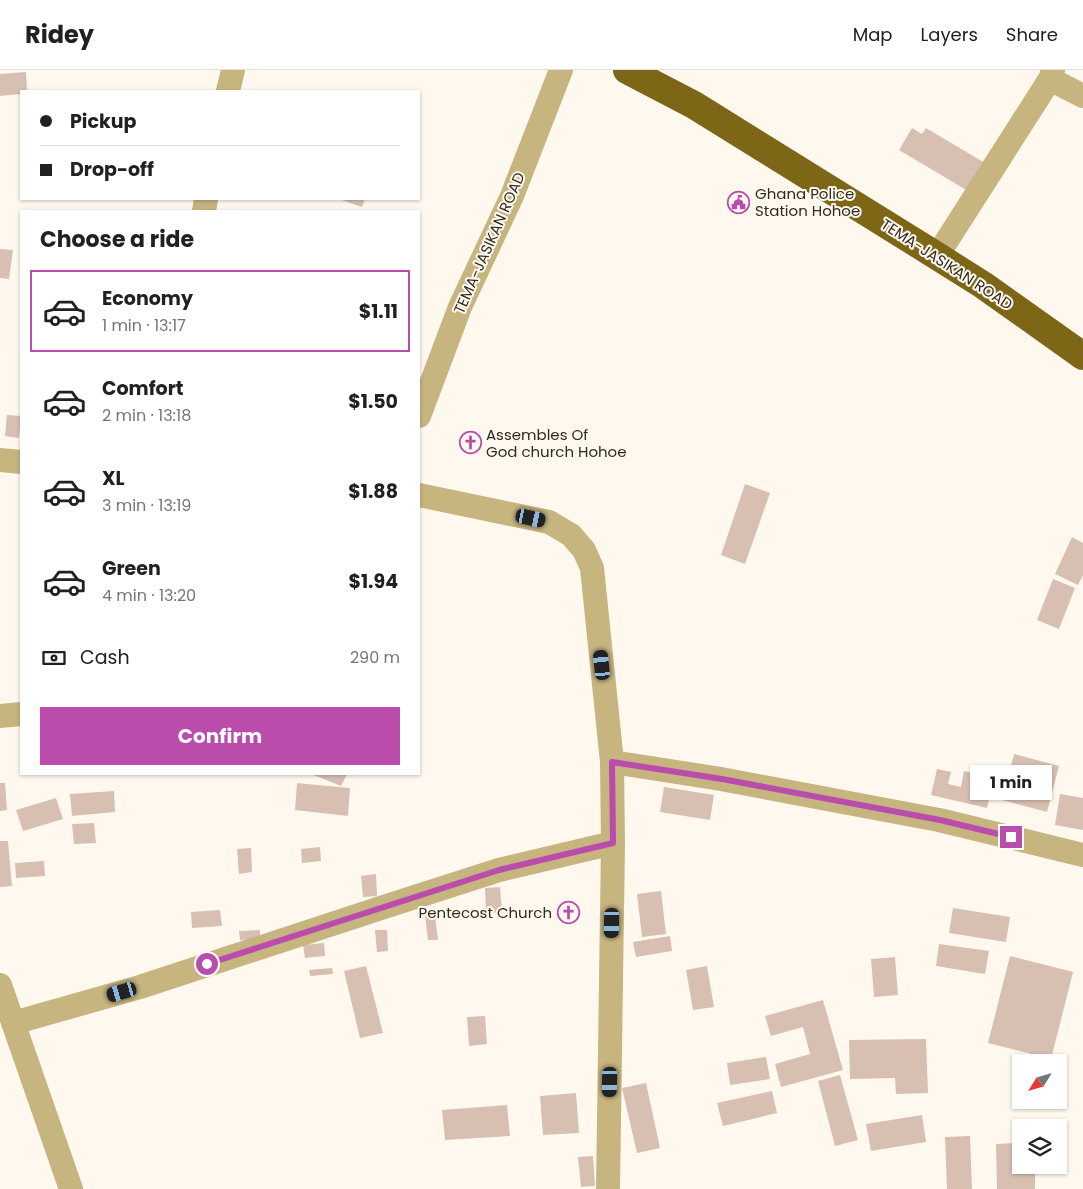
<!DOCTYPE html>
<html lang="en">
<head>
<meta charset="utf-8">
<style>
  :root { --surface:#fff; --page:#f2f2f2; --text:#202124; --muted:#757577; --line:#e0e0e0; --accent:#ba4cab }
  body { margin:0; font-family:Poppins,sans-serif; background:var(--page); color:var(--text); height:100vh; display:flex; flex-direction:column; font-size:19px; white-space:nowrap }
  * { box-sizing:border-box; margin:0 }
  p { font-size:16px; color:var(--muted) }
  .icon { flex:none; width:28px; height:28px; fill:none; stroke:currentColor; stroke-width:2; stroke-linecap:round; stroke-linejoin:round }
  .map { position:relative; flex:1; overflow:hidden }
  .details { position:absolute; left:20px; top:140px; width:400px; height:565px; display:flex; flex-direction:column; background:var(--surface); border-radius:0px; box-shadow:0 1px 4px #0004 }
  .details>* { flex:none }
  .guide { position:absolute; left:20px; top:20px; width:400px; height:110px; border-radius:0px; box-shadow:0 1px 4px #0004; display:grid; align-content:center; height:110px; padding:0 20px; background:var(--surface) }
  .needle { width:32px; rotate:233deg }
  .fabs { position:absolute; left:1012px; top:984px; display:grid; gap:10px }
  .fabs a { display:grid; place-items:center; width:55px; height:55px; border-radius:0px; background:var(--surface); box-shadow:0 1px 4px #0004; font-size:25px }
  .end { position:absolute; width:22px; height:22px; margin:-11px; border:6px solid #ba4cab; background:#fff; box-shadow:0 0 0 2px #fff }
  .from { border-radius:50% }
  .bubble { position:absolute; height:35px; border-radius:0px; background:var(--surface); box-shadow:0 1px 4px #0004; font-size:16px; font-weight:700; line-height:35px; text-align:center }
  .car { position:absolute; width:15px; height:30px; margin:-15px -8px; border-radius:6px; box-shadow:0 0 4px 1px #0007; background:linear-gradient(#222 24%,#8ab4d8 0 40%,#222 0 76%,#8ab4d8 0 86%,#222 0) }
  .guide b { display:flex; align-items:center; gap:18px; height:48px; font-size:19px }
  .guide b+b { border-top:1px solid var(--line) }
  .guide i { width:12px; height:12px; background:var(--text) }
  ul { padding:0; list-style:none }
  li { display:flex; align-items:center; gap:15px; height:82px; margin:0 10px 8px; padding:0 10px; border:2px solid transparent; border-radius:0px }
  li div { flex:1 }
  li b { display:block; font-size:19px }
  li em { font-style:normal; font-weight:700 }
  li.on { border-color:var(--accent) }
  li>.icon { width:45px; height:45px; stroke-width:1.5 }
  h2 { padding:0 20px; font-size:22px; line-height:60px }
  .pay { display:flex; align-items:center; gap:12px; height:55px; padding:0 20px; font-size:19px }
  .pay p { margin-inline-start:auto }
  .cta { display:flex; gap:10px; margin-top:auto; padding:10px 20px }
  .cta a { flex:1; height:58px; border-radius:0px; background:var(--accent); color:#fff; font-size:20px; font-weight:700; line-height:58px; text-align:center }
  header { display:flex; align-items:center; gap:30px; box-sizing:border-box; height:70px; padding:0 25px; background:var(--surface); border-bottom:1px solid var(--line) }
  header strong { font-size:24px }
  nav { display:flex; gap:28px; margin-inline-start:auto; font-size:18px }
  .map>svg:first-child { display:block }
  .building { fill:#d7c0b2 }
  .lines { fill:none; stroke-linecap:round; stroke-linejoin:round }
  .minor { stroke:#c6b57f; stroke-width:24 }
  .highway { stroke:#7d6716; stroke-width:28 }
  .route { stroke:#ba4cab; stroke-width:6 }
  .labels { text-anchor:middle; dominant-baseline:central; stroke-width:4; stroke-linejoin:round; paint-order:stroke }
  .poi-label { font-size:15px; fill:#302a22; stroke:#fff8ef; text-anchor:start }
  .street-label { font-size:15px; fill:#302a22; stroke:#fff8ef }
</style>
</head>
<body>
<header>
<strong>Ridey</strong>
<nav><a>Map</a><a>Layers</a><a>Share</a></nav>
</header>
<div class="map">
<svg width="1083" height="1119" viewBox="0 0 1083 1119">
  <rect width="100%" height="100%" fill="#fff8ef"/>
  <!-- building -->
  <path class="building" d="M26 2 27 21H21V24L0 26V4Z
    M912 58 922 64 926 58 990 96 973 124 899 80Z
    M339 129H365L362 137Z
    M0 179 13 180 9 209 0 208Z
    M7 345 21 346 19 368 5 366Z
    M745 414 770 423 745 494 721 485Z
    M1072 467 1083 473V505L1078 515 1055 504Z
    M1053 509 1075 518 1059 559 1037 550Z
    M1014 684 1059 696 1047 742 1002 730Z
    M937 699 951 702 948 714 961 717 964 701 994 708 987 738 931 725Z
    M311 704H347L341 716Z
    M0 713H5L7 740 0 741Z
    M297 713 350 718 348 746 295 740Z
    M664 717 714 725 710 750 660 742Z
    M114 721 115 742 72 746 70 724Z
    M1060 724 1083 728V760L1055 755Z
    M56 728 63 749 23 761 16 740Z
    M94 753 96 773 74 774 72 754Z
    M0 771H8L12 816 0 817Z
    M320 777 321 791 302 793 301 779Z
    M251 778 252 802 239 804 237 779Z
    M44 791 45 806 16 808 15 793Z
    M376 804 377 826 363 827 361 806Z
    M500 817 502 842 486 843 485 818Z
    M661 821 666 864 642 867 637 824Z
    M953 838 1010 847 1006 872 949 863Z
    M220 840 222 856 192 858 191 842Z
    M425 845H435L438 870H428Z
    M260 860V869L240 870 239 861Z
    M375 860H387L388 881 377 882Z
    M670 866 672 881 636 887 633 872Z
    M324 873 325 886 305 888 303 875Z
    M939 874 989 881 985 904 936 896Z
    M1010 886 1073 902 1051 989 988 973Z
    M895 887 898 925 874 927 871 889Z
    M366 896 383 963 360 968 344 901Z
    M707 896 714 937 693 940 686 900Z
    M332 898 333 904 310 906 309 900Z
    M823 930 843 1000 781 1017 775 994 810 984 803 957 771 966 765 946Z
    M485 946 487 974 469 976 467 947Z
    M926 969 928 1023 896 1024 895 1008 850 1009 849 970Z
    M766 987 770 1009 730 1015 727 993Z
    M840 1005 858 1070 835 1076 818 1011Z
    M646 1013 660 1078 637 1083 622 1018Z
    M772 1021 777 1043 723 1056 717 1033Z
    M576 1023 579 1063 543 1065 540 1026Z
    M507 1035 510 1066 445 1070 442 1040Z
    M922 1045 926 1072 871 1081 866 1054Z
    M970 1066 972 1119H947L945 1067Z
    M1021 1073V1095H1035V1119H997L996 1074Z
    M593 1086 595 1116 581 1117 578 1087Z"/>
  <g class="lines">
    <!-- minor -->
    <path class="minor" d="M1050 9 1083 26
      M228 21 233 0
      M204 141 206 129
      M937 186 1050 9 1053 0
      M419 346 460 237 512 126 561 0
      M0 390 21 392
      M419 425 549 452 571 465 584 480 592 498 612 692 613 773 608 1119
      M0 646 21 644
      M612 692 721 709 939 750 1083 785
      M0 915 71 1119
      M13 953 140 917 387 836 499 800 613 773"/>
    <!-- highway -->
    <path class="highway" d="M627 0 694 35 937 186 983 215 1083 286"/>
  </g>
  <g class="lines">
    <!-- route -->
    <path class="route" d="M207 894 499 800 613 773 612 692 722 709 940 750 1011 767"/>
  </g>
  <!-- icons -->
  <defs>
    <symbol id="civic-ring" viewBox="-11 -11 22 22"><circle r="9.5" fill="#fff8ef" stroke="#ba4cab" stroke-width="1.5"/><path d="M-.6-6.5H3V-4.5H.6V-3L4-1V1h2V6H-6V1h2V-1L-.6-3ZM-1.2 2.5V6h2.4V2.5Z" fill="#ba4cab"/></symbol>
    <symbol id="church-ring" viewBox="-11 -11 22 22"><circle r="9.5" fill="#fff8ef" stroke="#ba4cab" stroke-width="1.5"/><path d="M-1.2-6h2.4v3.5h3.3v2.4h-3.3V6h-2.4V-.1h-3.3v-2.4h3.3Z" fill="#ba4cab"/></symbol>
  </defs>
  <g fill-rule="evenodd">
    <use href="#civic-ring" x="726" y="120" width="25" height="25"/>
    <use href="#church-ring" x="458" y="360" width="25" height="25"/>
    <use href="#church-ring" x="556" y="830" width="25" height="25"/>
  </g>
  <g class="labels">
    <!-- poi labels -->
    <g class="poi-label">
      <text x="755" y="123">Ghana Police<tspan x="755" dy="17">Station Hohoe</tspan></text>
      <text x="486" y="364">Assembles Of<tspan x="486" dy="17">God church Hohoe</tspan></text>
      <text x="552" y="842" text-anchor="end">Pentecost Church</text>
    </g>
    <!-- street labels -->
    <g class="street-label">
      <text transform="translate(489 173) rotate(-66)">TEMA-JASIKAN ROAD</text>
      <text transform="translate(947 194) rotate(33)">TEMA-JASIKAN ROAD</text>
    </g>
  </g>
</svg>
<div class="fabs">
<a><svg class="needle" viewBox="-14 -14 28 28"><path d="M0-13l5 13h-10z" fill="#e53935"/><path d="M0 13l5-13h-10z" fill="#757577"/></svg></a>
<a><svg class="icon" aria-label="layers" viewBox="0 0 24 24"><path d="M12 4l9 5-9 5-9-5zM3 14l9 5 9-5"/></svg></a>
</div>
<i class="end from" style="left:207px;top:894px"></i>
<i class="end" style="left:1011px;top:767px"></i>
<div class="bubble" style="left:970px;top:695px;width:82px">1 min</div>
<i class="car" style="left:531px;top:448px;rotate:102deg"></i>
<i class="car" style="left:602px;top:595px;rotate:354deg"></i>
<i class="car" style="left:612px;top:853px;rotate:181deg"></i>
<i class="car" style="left:122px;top:922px;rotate:254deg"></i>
<i class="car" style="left:610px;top:1012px;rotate:181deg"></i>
<div class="guide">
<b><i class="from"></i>Pickup</b>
<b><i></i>Drop-off</b>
</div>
<section class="details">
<h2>Choose a ride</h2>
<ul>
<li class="on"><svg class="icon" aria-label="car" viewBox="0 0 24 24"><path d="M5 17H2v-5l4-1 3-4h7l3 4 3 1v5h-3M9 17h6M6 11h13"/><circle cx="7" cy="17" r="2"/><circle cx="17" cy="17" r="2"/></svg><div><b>Economy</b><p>1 min · 13:17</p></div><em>$1.11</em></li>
<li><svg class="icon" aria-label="car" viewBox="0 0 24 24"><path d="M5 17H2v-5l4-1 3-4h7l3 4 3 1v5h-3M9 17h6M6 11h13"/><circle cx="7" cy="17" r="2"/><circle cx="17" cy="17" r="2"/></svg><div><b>Comfort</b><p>2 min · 13:18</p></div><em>$1.50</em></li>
<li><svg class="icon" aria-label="car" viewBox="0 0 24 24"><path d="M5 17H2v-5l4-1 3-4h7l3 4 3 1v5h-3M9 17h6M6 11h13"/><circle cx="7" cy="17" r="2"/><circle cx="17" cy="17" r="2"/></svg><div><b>XL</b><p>3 min · 13:19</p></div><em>$1.88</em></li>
<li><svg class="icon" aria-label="car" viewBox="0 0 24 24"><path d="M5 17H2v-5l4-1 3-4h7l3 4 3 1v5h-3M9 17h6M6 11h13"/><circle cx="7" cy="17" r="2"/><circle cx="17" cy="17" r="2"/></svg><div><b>Green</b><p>4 min · 13:20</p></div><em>$1.94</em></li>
</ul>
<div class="pay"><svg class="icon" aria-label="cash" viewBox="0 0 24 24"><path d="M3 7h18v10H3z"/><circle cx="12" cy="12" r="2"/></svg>Cash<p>290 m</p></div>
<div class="cta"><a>Confirm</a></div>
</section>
</div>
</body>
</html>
